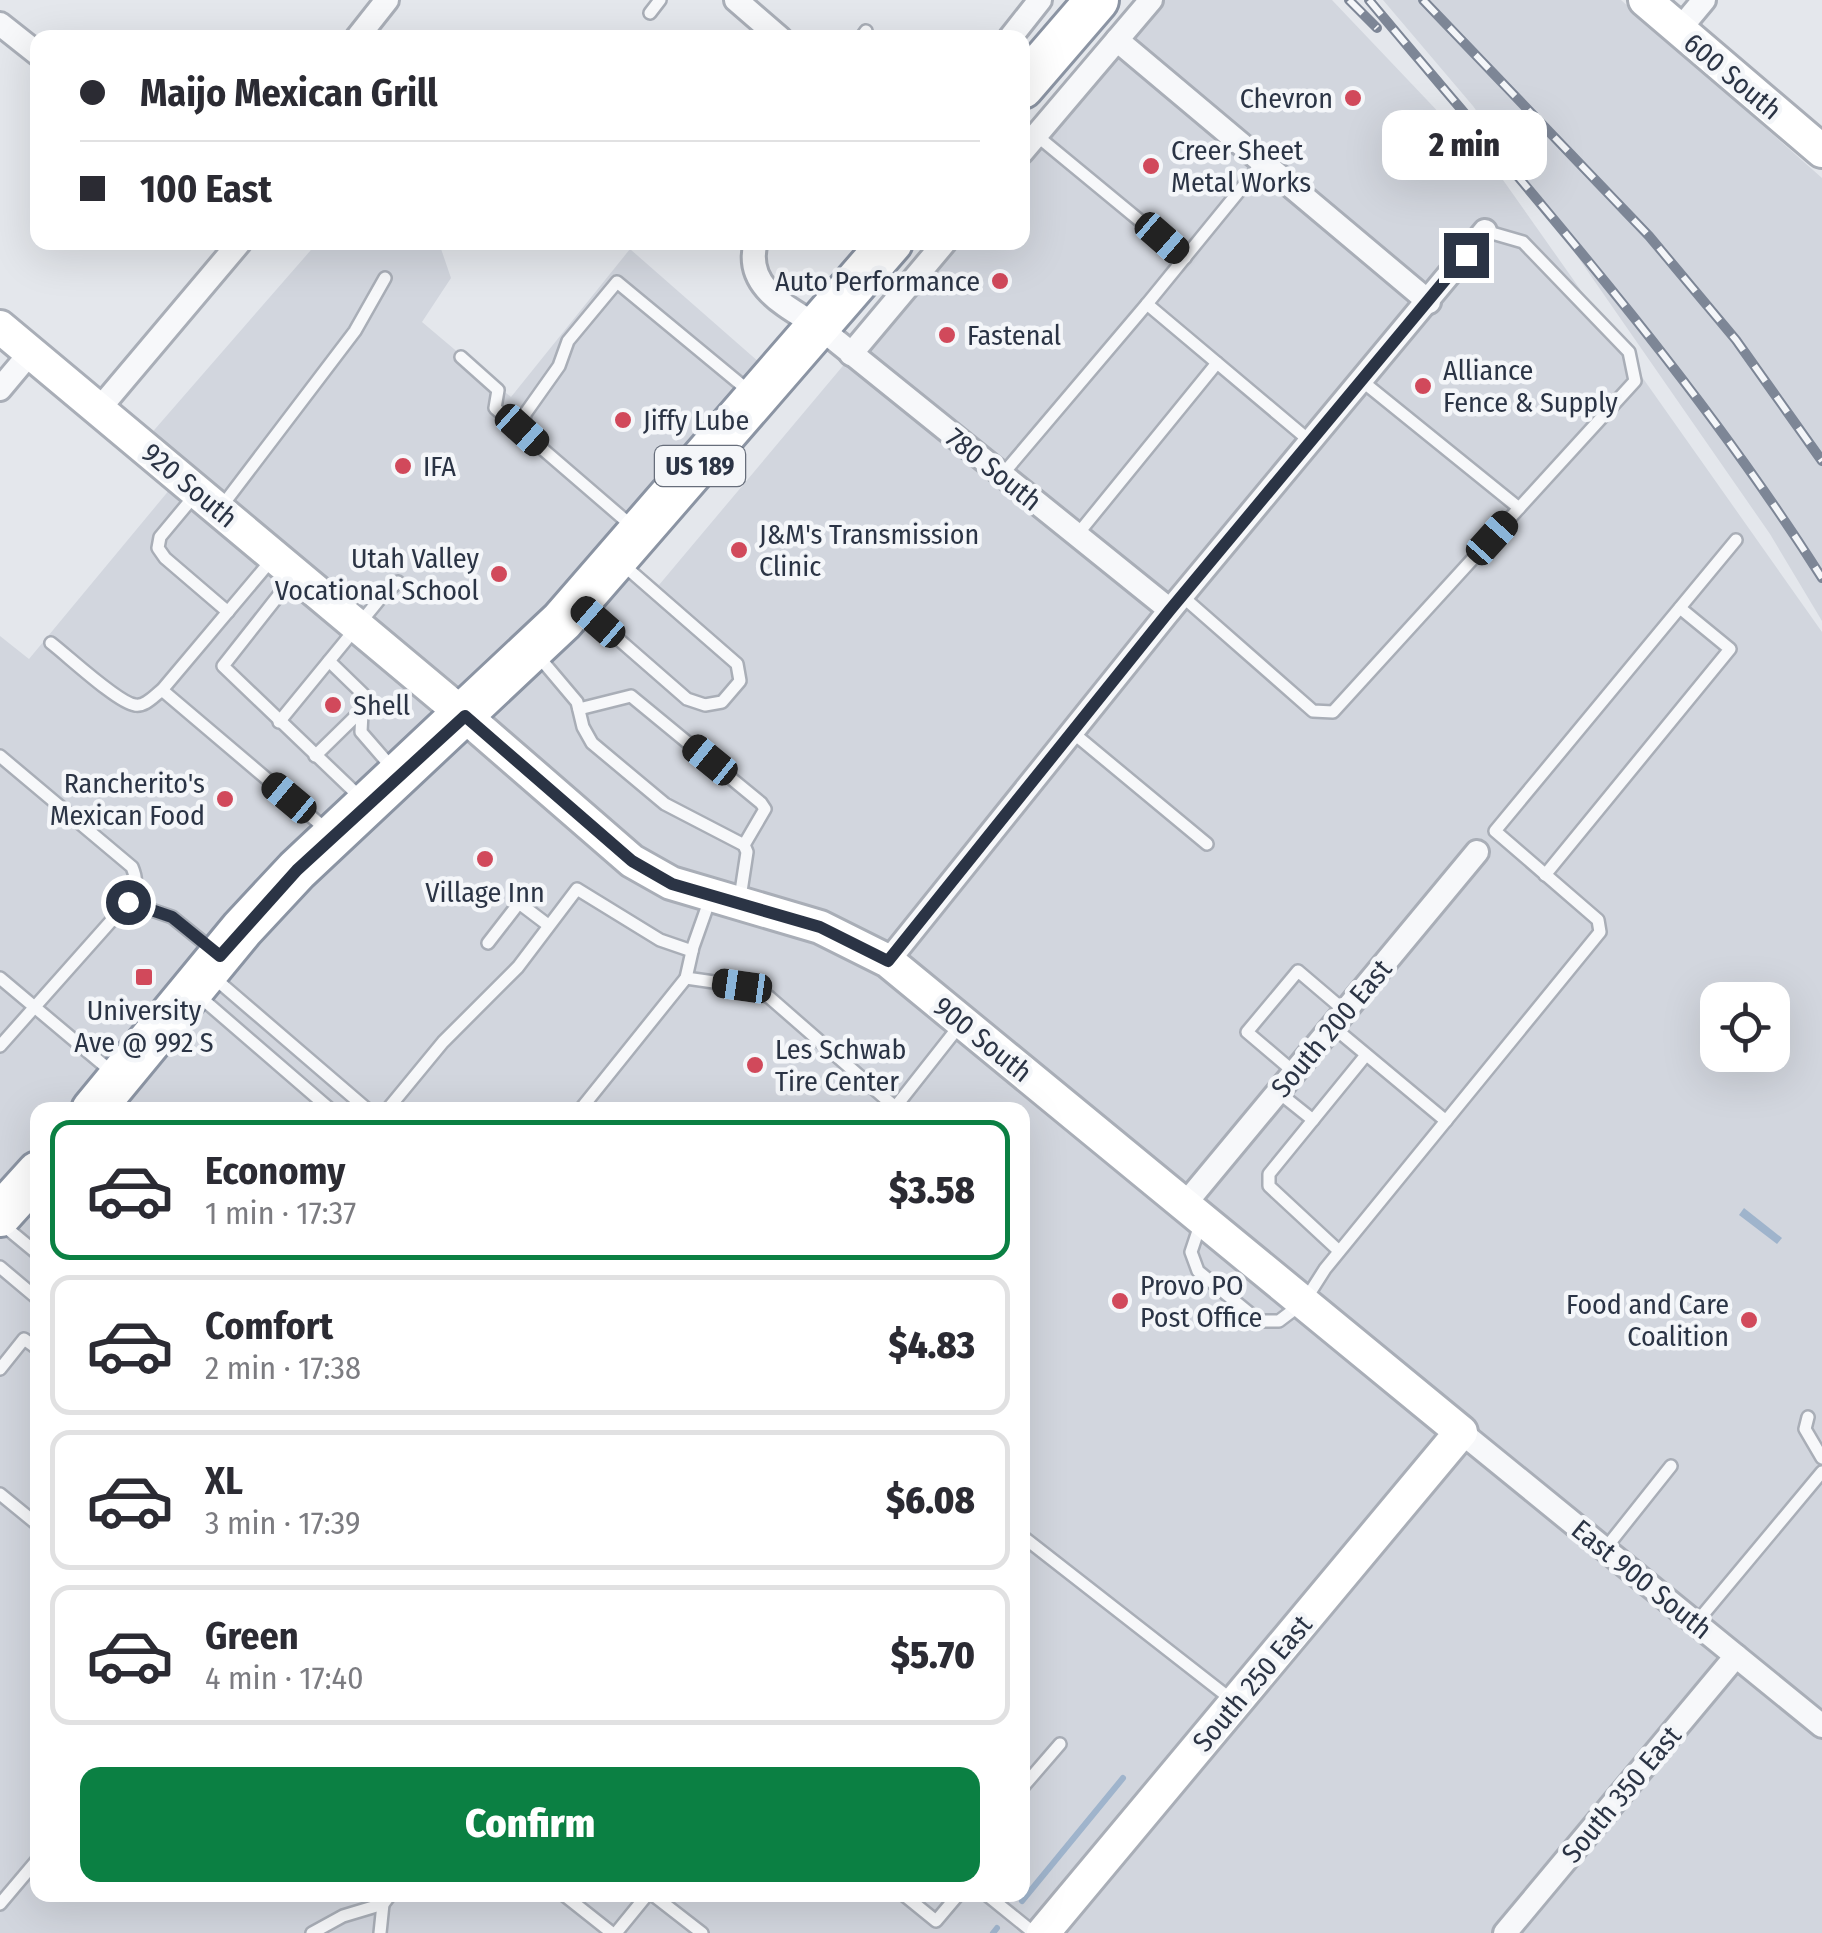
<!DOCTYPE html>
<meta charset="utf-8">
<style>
:root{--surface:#fff;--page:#f2f2f3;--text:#2b2b33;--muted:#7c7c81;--line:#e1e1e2;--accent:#0b8043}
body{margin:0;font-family:"Fira Sans Condensed",sans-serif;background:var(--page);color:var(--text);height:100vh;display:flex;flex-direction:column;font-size:38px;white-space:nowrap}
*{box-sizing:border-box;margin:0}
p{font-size:32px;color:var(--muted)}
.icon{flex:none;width:55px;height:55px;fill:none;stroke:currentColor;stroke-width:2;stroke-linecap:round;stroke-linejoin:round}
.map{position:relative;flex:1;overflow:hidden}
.side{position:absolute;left:30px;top:1102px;width:1000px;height:800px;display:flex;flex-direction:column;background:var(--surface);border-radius:20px;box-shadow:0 10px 40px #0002}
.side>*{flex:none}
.guide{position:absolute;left:30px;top:30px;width:1000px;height:220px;border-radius:20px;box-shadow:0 10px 40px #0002;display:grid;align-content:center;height:220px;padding:0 50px;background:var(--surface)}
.fabs{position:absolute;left:1700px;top:982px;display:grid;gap:20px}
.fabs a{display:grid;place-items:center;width:90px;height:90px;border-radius:20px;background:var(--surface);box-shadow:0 10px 40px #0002;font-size:50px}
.end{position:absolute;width:45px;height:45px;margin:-22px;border:12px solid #2b3445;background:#fff;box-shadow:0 0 0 5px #fff}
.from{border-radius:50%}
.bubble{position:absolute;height:70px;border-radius:20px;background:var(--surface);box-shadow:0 10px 40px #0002;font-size:32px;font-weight:800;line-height:70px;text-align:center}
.car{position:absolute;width:30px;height:60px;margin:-30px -15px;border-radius:12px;box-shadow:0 0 8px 2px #0007;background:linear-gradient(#222 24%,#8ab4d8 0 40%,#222 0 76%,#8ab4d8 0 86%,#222 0)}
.guide b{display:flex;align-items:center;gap:35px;height:95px;font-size:38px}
.guide b+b{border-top:2px solid var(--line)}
.guide i{width:25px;height:25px;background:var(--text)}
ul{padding:18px 0 0;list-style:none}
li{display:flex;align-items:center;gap:30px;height:140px;margin:0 20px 15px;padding:0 30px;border:5px solid var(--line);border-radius:20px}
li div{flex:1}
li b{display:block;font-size:38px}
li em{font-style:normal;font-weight:800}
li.current{border-color:var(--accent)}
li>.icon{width:90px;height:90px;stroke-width:1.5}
.button{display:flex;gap:20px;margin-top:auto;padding:20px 50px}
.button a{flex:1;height:115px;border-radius:20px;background:var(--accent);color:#fff;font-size:40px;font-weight:800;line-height:115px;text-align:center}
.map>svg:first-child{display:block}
.built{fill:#d2d6de;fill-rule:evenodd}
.water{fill:#9fb4cc}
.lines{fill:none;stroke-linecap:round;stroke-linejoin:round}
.stream{stroke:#9fb4cc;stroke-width:6}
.lane-casing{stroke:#a9aeb7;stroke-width:16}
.street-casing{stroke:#a9aeb7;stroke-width:28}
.secondary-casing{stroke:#a9aeb7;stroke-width:38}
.highway-casing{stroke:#8b94a3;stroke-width:48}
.lane{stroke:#f7f8fa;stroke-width:11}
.street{stroke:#f7f8fa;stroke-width:22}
.secondary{stroke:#fff;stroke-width:32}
.highway{stroke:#fff;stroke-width:42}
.rail-casing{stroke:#7d8696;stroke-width:10}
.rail{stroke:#f4f6f9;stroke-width:6;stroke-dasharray:19;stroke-linecap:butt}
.route{stroke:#2b3445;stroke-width:12}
.poi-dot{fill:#d1495b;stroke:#f4f6f9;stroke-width:4}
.labels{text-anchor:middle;stroke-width:9;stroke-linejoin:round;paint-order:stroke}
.shield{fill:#f4f6f9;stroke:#676e7b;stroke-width:2.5}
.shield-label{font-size:25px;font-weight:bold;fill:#2b3445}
.street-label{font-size:28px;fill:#2b3445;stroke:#f4f6f9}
.poi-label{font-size:28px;fill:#2b3445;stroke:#f4f6f9;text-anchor:start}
</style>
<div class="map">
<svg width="1822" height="1933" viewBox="0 0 1822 1933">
<rect width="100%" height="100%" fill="#e4e7ec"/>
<g class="built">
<path d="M1152 0H1332L1503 180 1822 632V1933H0V636L29 659 180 477 142 444 317 243H439L451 278 422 322 511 397 630 249 776 377 625 557 659 585 946 243 1022 242 1023 152ZM1718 1000H1772V1055H1718ZM38 1110H1022V1895H38Z"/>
<polygon points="1383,0 1621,0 1822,178 1822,621 1770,534 1473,106"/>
</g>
<polygon class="water" points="1744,1208 1782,1238 1777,1244 1739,1215"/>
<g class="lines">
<g class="stream">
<polyline points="1022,1901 1123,1778"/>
<polyline points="993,1933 997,1928"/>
</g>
<g class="lane-casing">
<g id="lane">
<polyline points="650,13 660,0"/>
<polyline points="861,38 866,31"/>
<polyline points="1036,135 1185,258"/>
<polyline points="1147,304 1262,163"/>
<polyline points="461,357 498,390 495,408 633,527"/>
<polyline points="1362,381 1519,508"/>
<polyline points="523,430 525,414 559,366 568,341 617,282 750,392"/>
<polyline points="1002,475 1147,304 1311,442"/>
<polyline points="195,495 160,537 158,548 165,558 228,612"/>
<polyline points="222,506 355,331 385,278"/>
<polyline points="1077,535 1217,363"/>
<polyline points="293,577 223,666 362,799"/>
<polyline points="1182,596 1313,711 1333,712 1635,381 1629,352 1523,242 1485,231"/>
<polyline points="585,610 687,699 705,705 722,702 740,681 737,664 620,562"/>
<path d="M51 643C68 656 118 703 135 705 145 707 154 696 162 690L274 557"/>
<polyline points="539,657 577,702 583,727 592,743 665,804 744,845 747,852 740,898"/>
<polyline points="329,661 363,694 361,732 394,770"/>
<polyline points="162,690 327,830"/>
<polyline points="579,709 631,696 761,803 765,809 744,845"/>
<polyline points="279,722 383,595 398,582"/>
<polyline points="1072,732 1207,844"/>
<path d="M0 756 132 867C138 881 136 889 128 902L0 1046"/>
<polyline points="315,756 362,710"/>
<polyline points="1545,875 1730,649 1680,608"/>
<polyline points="128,902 172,917 214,951"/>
<polyline points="488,943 519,903 548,925"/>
<polyline points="212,976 368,1110"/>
<polyline points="0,978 112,1072"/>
<polyline points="686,978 742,986 769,997 895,1107"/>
<polyline points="199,996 331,1110"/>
<polyline points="1332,1026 1446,1121"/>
<polyline points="1294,1072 1247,1032 1298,971 1345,1011"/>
<polyline points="1278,1092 1313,1120"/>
<polyline points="387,1110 443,1042 518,967 577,889 660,940 692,951"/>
<polyline points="580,1110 686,978 693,947 710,899"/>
<polyline points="893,1110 960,1025"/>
<polyline points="1201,1222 1191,1252 1198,1271 1259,1321 1279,1321 1304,1302 1325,1269 1600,932 1598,920 1495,831 1736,540"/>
<polyline points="3,1225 38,1254"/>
<polyline points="1339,1251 1269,1186 1269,1174 1366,1055"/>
<polyline points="0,1267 38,1299"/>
<polyline points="0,1369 24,1339 38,1349"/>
<polyline points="1808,1417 1805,1429 1822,1458"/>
<polyline points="0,1494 38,1525"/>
<polyline points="1022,1536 1232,1700"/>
<polyline points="1605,1549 1671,1466"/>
<polyline points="1696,1623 1822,1472"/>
<polyline points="1022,1788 1060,1744"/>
<polyline points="564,1895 612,1933"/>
<polyline points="653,1895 702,1933"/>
<polyline points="904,1895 936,1921 958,1895"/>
<polyline points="987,1895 1034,1933"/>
<polyline points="0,1904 38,1859"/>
<polyline points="312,1933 343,1916 383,1904 390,1895"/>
<polyline points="380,1933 383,1904"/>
<polyline points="616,1933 647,1895"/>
</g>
</g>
<g class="street-casing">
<g id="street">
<polyline points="736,0 780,38"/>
<polyline points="0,24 38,54"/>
<polyline points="1679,30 1704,0"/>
<polyline points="357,38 387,0"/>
<polyline points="1010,38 1040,0"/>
<polyline points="1117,40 1429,302"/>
<polyline points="1022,152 1151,0"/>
<path d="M756 242C743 287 788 307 819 327L1170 610"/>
<polyline points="851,354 945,242"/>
<polyline points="0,389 31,352"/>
<polyline points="100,408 240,242"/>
<polyline points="888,961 1170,610 1485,231"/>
<polyline points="1185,1204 1477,852"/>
<polyline points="1461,1432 1822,1726"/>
<polyline points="1505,1933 1736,1656"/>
</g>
</g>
<g class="secondary-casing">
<g id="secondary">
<polyline points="1645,0 1822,151"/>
<polyline points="0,327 465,716 632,861 671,883 820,927 888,961 1461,1432 1043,1933"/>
</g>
</g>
<g class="highway-casing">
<g id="highway">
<polyline points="1022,87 1097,0"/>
<polyline points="93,1110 242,929 297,870 562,621 891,242"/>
<polyline points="0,1215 38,1173"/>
</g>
</g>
<use href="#lane" class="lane"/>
<use href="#street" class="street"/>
<use href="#secondary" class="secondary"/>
<use href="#highway" class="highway"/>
<g class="rail-casing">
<g id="rail">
<polyline points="1349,0 1377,28"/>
<path d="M1369 0C1526 188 1691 371 1822 578"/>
<polyline points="1423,0 1649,236 1736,340 1822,461"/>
</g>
</g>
<use href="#rail" class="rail"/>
</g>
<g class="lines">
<polyline class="route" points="128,902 172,917 220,956 297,870 465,716 632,861 672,884 820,927 888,961 1170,610 1466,255"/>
</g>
<g class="poi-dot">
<circle cx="1353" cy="98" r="10"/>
<circle cx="1151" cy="166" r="10"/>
<circle cx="1000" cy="281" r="10"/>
<circle cx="947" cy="335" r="10"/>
<circle cx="1423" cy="386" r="10"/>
<circle cx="623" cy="420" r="10"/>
<circle cx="403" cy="466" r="10"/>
<circle cx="739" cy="550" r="10"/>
<circle cx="499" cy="574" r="10"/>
<circle cx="333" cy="705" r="10"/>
<circle cx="225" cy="799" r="10"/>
<circle cx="485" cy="859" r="10"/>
<rect x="134" y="967" width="20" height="20" rx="5"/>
<circle cx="755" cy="1065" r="10"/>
<circle cx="1120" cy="1301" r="10"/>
<circle cx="1749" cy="1320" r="10"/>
</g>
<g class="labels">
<rect class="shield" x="655" y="446" width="90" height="40" rx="8"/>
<g class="shield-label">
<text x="700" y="475">US 189</text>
</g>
<g class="street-label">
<text transform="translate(1733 76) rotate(40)" y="10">600 South</text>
<text transform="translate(994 469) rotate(39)" y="10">780 South</text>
<text transform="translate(190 485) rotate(40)" y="10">920 South</text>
<text transform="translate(1331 1028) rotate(-50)" y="10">South 200 East</text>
<text transform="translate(983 1039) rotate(39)" y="10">900 South</text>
<text transform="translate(1642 1579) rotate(39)" y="10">East 900 South</text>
<text transform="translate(1252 1683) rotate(-50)" y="10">South 250 East</text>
<text transform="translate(1621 1794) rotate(-50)" y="10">South 350 East</text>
</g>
<g class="poi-label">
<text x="1333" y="108" text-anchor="end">Chevron</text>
<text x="1171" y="160">Creer Sheet<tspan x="1171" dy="32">Metal Works</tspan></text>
<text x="980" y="291" text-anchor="end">Auto Performance</text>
<text x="967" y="345">Fastenal</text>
<text x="1443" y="380">Alliance<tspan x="1443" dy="32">Fence &amp; Supply</tspan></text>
<text x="643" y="430">Jiffy Lube</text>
<text x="423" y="476">IFA</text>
<text x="759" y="544">J&amp;M's Transmission<tspan x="759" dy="32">Clinic</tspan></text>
<text x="479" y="568" text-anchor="end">Utah Valley<tspan x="479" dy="32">Vocational School</tspan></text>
<text x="353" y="715">Shell</text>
<text x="205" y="793" text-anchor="end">Rancherito's<tspan x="205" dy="32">Mexican Food</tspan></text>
<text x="485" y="902" text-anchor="middle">Village Inn</text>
<text x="144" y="1020" text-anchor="middle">University<tspan x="144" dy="32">Ave @ 992 S</tspan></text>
<text x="775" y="1059">Les Schwab<tspan x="775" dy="32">Tire Center</tspan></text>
<text x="1140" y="1295">Provo PO<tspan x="1140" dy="32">Post Office</tspan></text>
<text x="1729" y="1314" text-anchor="end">Food and Care<tspan x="1729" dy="32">Coalition</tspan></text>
</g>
</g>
</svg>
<div class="fabs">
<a><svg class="icon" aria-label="locate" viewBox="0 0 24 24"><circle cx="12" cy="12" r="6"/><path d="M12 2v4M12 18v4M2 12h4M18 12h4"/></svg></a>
</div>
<i class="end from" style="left:128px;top:902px"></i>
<i class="end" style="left:1466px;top:255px"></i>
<div class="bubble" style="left:1382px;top:110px;width:165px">2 min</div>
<i class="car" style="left:1162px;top:238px;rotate:131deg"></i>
<i class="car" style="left:522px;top:430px;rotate:132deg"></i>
<i class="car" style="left:1492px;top:538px;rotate:42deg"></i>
<i class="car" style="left:598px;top:622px;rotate:311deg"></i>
<i class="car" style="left:710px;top:760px;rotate:309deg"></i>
<i class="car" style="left:289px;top:798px;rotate:310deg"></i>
<i class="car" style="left:742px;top:986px;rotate:278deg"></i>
<div class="guide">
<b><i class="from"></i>Maijo Mexican Grill</b>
<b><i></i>100 East</b>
</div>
<section class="side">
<ul>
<li class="current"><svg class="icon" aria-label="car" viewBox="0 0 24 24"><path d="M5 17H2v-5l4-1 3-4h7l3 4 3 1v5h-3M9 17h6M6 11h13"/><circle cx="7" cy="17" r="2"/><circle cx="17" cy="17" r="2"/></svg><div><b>Economy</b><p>1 min · 17:37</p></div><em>$3.58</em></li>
<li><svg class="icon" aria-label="car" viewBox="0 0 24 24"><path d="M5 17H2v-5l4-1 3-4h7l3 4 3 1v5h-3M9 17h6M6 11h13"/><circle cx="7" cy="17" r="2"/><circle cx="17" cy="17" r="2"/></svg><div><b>Comfort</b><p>2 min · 17:38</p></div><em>$4.83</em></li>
<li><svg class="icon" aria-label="car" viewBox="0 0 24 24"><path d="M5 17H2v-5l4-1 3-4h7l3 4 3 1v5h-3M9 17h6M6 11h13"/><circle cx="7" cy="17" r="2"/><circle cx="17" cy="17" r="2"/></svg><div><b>XL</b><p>3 min · 17:39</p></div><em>$6.08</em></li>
<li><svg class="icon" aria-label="car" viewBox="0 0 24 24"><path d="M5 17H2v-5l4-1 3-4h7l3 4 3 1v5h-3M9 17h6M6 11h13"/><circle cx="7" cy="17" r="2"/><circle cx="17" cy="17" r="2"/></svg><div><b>Green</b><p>4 min · 17:40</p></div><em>$5.70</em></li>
</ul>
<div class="button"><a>Confirm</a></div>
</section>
</div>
